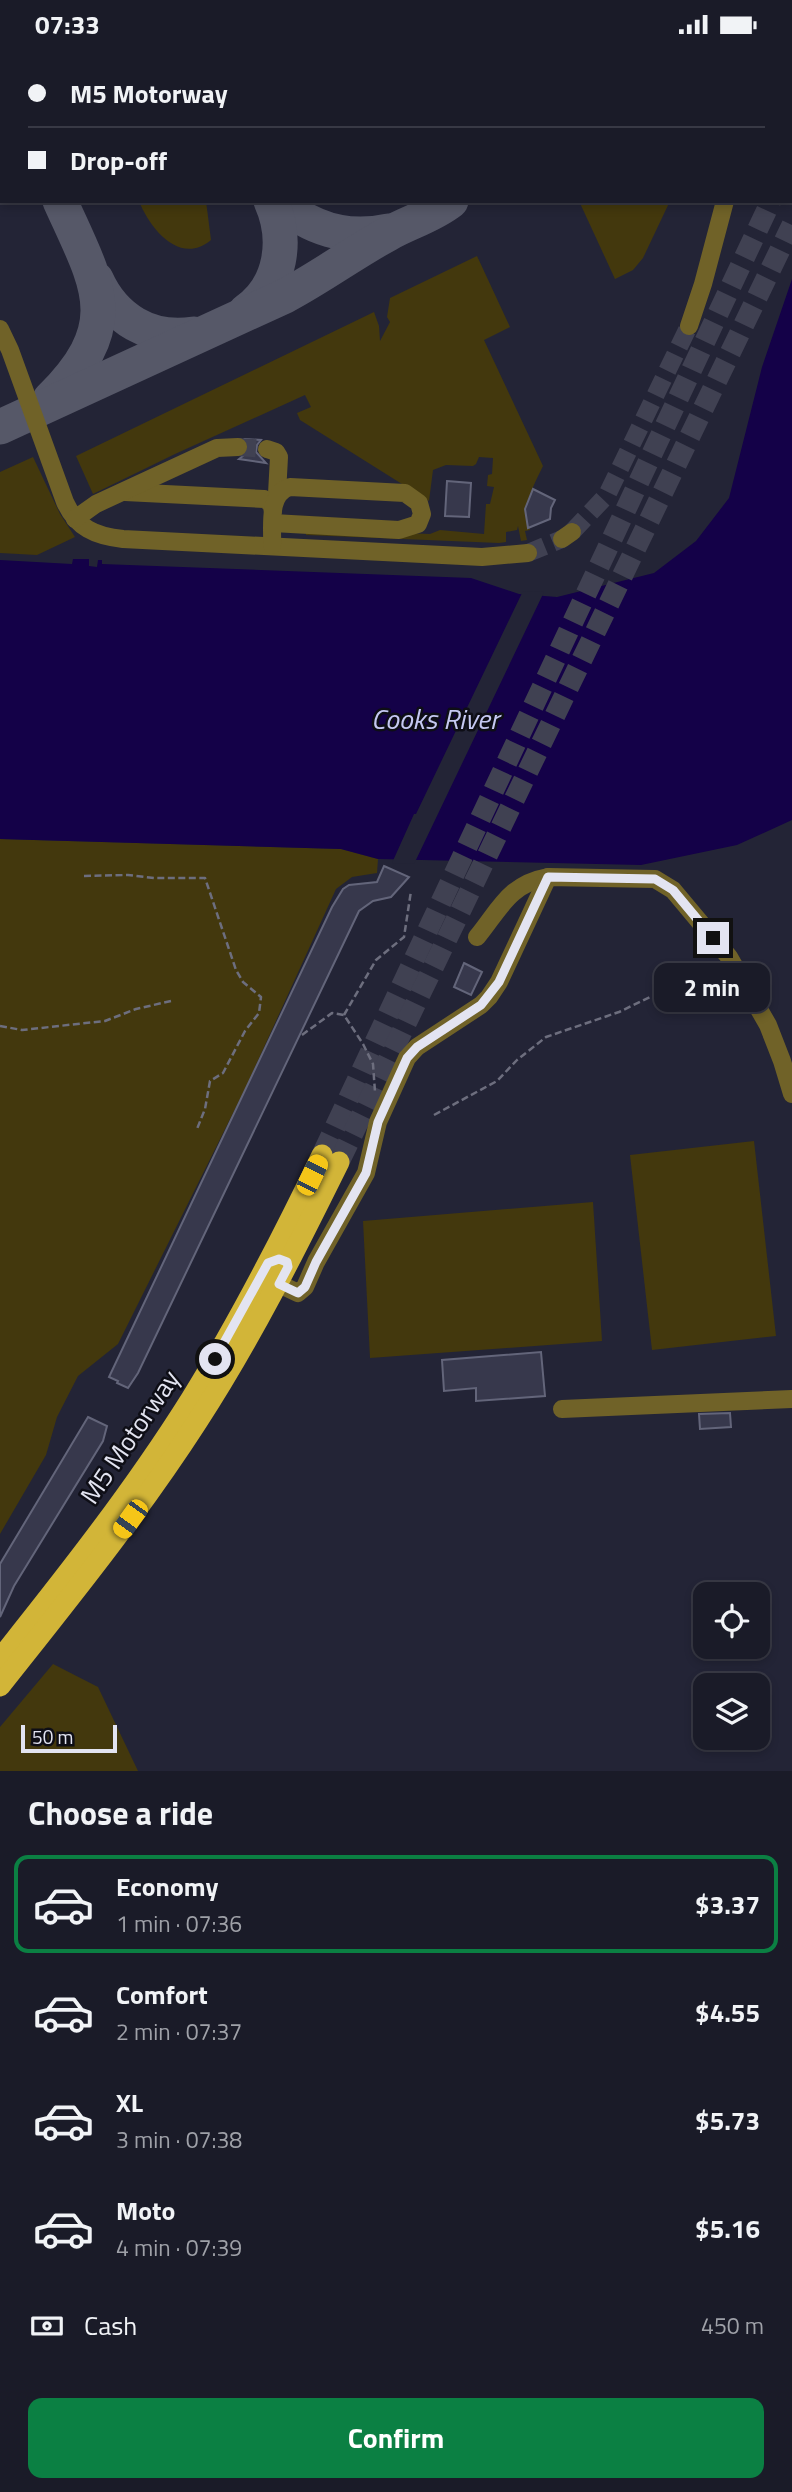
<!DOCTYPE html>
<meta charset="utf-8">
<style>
:root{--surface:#1a1b28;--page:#272834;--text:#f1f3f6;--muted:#9fa1a8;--line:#383945;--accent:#0b8043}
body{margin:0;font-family:"Titillium Web",sans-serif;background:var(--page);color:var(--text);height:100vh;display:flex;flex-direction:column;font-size:26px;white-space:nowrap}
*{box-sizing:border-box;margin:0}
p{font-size:23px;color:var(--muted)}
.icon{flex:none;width:38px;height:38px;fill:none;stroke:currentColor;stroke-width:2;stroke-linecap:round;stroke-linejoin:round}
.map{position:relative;height:1722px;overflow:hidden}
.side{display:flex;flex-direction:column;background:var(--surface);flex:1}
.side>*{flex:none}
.top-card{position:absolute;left:0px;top:0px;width:793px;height:154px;box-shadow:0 4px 10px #0003,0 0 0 2px var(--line);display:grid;align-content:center;height:154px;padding:0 28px;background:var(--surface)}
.buttons{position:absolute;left:693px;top:1533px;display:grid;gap:14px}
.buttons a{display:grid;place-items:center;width:77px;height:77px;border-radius:14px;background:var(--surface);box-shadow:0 4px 10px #0003,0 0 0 2px var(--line);font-size:35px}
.scale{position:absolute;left:21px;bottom:18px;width:96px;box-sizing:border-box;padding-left:7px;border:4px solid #e3e4f1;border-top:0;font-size:19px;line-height:24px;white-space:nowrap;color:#e3e4f1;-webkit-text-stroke:5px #0e0e16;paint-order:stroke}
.end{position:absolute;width:32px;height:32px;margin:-16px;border:9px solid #e3e4f1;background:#111;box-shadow:0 0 0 4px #111}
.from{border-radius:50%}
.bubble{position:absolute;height:49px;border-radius:14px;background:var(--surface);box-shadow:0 4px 10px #0003,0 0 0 2px var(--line);font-size:23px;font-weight:700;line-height:49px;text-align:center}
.car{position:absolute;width:21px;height:42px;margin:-21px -10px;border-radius:9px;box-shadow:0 0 5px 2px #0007;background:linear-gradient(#f5c518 24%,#345 0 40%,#f5c518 0 76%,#345 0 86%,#f5c518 0)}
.top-card b{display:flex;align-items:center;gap:24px;height:66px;font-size:26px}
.top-card b+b{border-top:2px solid var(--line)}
.top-card i{width:18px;height:18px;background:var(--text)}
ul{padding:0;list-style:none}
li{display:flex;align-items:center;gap:21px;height:98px;margin:0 14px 10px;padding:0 14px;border:4px solid transparent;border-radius:14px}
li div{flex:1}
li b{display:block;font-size:26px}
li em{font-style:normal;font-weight:700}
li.selected{border-color:var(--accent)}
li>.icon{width:63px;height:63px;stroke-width:1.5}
h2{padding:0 28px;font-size:32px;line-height:84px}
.pay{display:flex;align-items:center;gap:18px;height:77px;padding:0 28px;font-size:26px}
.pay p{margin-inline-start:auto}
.action{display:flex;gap:14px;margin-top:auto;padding:14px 28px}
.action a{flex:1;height:80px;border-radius:14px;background:var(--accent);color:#fff;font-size:28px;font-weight:700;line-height:80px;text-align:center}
.status{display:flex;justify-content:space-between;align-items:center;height:49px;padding:0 35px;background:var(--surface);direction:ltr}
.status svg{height:19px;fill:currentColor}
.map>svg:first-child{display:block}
.green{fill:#43380d}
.water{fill:#140148}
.pier{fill:#232436}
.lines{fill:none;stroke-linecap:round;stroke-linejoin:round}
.taxiway{stroke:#565868;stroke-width:35}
.runway{stroke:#565868;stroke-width:88}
.building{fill:#37384c;stroke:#63657a;stroke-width:2}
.minor-tunnel{stroke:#404152;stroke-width:18;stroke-dasharray:18 9;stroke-linecap:butt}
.highway-tunnel{stroke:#404152;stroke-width:21;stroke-dasharray:21 10;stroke-linecap:butt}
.path{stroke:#6d6e7e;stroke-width:2.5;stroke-dasharray:7 3.5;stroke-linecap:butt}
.minor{stroke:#706228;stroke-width:18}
.highway{stroke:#d2b538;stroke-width:21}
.route{stroke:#e3e4f1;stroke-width:9}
.labels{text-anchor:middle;stroke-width:5;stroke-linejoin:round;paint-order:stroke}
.street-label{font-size:26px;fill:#e3e4f1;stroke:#0e0e16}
.water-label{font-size:28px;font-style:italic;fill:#c5c8f2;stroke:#0e0e16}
</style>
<div class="status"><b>07:33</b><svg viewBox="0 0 49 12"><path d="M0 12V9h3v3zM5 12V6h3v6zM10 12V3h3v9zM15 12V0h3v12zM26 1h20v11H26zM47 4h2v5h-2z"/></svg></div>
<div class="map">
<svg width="792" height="1722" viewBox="0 0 792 1722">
<rect width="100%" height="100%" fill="#232436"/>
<g class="green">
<path d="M139 152H206L211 191C180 217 150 180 139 152Z"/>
<polygon points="579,152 670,152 643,209 633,221 615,230"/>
<path d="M477 207 510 278 484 291 543 417C534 436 520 459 530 481L525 482 527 491 521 492 518 477 517 481 506 483V493L499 494 306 486V480L430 485 440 481 484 485 486 455H490L494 438 487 437 488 426 492 425 493 409 479 408 476 415 473 417 446 416 433 421 429 452 300 371 297 364 311 358 305 346 175 405 93 445 76 407 374 263 379 277 380 292 390 273 387 268 390 249Z"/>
<polygon points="33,408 60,465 75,488 37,506 0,504 0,423"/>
<polygon points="0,790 341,800 378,810 377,824 352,828 336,840 245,1040 118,1295 78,1327 57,1368 46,1406 0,1485"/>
<polygon points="754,1092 776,1287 652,1301 630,1106"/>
<polygon points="593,1153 602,1292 370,1309 363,1172"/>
<polygon points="53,1615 98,1638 138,1722 0,1722 0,1678"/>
</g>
<polygon class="water" points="792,230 792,771 737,796 641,816 378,810 341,800 0,790 0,511 72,515 73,510 89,510 89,517 97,518 98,511 102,511 102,515 471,529 519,545 557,548 654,524 696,492 729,449 762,318"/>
<polygon class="pier" points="523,542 544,543 414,815 392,814 414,765 416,765"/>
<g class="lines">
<g class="taxiway">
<polyline points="444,0 445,1"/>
<polyline points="149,2 150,0"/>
<polyline points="180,2 183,0"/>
<polyline points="232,2 233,0"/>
<polyline points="0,24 2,27"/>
<path d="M279 152C310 180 347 191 388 182"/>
<path d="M96 230C114 270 150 292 194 285"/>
<path d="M246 262C282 237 288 190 271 152"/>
<path d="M50 350C126 275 98 236 60 152"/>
<path d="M0 378 285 247C321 228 353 204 388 185 409 173 432 167 451 152"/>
</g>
<polyline class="runway" points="446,0 447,2"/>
</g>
<g class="building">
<polygon points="245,390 261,391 257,396 256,403 266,414 239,410 248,403 249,397"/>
<polygon points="447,432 471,434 469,468 445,467"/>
<polygon points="533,440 555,451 551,459 550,470 528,479 525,460"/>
<polygon points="384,817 409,828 391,848 373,852 359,862 138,1324 128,1339 117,1334 118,1332 109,1328 332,858 343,840 349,836 377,833"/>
<polygon points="464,914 482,923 471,946 454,938"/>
<polygon points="541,1303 545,1347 476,1352 476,1339 444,1342 442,1311"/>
<polygon points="730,1364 731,1378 700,1380 699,1365"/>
<polygon points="88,1368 107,1377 103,1392 14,1537 0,1568 0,1515"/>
</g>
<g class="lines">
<g class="minor-tunnel">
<polyline points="238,398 267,400"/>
<polyline points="572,483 607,446 689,277"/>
<polyline points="528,504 562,490"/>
</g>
<g class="highway-tunnel">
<polyline points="322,1106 771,152"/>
<polyline points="339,1113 792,176"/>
</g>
<g class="path">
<polyline points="84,827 128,826 154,829 205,829 236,921 243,933 261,948 259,964 245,982 223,1024 210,1032 205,1060 197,1080"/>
<polyline points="344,966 376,911 404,888 411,842"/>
<polyline points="0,977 22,981 105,972 136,960 171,952"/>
<polyline points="302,986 332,964 344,966 363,995 373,1015 375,1043"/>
<polyline points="434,1066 497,1032 517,1011 546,988 619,963 671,938 720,922"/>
</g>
<g class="minor">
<polyline points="612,2 613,0"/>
<polyline points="791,11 792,9"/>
<polyline points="689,277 703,235 725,152"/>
<path d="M0 280 10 301 65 453C77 479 95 487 123 490L482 508 528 504"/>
<polyline points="267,400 276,403 279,408 277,445"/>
<polyline points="125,443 264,450 271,454 273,462"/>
<polyline points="75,470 96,455 217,399 238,398"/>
<polyline points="562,490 572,483"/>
<path d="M272 496C273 477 267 445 290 438L405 444 419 454 422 465 418 475 399 481 273 474"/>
<path d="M477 888C500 860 509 835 548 828L655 830 673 841 729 908 768 976 782 1012 792 1045"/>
<polyline points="279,1235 298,1244 305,1238 316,1213 366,1124 378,1073 407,1009 417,998 481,956 489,948 499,933 548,828"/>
<polyline points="562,1360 792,1350"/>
</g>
<g class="highway">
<polyline points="791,109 792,107"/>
<path d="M0 1610C67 1526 134 1441 191 1350 240 1271 282 1189 322 1106"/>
<path d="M0 1637C68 1551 137 1466 197 1373 251 1290 295 1202 339 1113"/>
</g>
</g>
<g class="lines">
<polyline class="route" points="215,1310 268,1214 279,1210 287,1213 288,1218 279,1235 298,1244 305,1238 316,1213 366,1124 378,1073 407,1009 417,998 481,956 499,933 548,828 655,830 673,841 713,889"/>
</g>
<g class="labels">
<g class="street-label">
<text transform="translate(130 1388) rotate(-56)" y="9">M5 Motorway</text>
</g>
<g class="water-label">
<text x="435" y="680">Cooks River</text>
</g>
</g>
</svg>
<div class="buttons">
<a><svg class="icon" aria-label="locate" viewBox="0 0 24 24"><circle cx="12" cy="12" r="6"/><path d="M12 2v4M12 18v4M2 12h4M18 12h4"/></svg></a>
<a><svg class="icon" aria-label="layers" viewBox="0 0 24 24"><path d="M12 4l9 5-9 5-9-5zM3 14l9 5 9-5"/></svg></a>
</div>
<div class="scale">50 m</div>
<i class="end from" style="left:215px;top:1310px"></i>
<i class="end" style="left:713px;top:889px"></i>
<div class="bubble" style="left:654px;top:914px;width:116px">2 min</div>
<i class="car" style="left:312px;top:1126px;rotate:26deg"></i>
<i class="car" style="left:130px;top:1470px;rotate:216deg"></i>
<div class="top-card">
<b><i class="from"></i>M5 Motorway</b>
<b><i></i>Drop-off</b>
</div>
</div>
<section class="side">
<h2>Choose a ride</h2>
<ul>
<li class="selected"><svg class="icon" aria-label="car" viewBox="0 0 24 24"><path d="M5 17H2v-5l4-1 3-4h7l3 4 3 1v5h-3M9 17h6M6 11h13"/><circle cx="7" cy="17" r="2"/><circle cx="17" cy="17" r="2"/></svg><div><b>Economy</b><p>1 min · 07:36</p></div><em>$3.37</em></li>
<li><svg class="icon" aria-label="car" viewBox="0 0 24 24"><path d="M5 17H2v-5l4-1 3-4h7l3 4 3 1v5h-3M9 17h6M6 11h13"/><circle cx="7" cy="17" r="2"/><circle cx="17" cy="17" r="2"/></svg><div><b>Comfort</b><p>2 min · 07:37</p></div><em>$4.55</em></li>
<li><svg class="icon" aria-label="car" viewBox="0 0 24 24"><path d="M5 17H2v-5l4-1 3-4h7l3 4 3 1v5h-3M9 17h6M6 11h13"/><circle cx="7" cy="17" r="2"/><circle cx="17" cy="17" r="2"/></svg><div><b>XL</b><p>3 min · 07:38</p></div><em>$5.73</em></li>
<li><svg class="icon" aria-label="car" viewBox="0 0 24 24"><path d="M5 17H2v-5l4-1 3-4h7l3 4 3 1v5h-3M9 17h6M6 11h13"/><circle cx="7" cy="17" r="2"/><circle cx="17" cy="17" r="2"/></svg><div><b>Moto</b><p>4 min · 07:39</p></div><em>$5.16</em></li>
</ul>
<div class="pay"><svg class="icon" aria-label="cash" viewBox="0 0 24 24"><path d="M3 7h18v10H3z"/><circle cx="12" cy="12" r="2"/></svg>Cash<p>450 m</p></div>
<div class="action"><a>Confirm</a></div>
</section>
